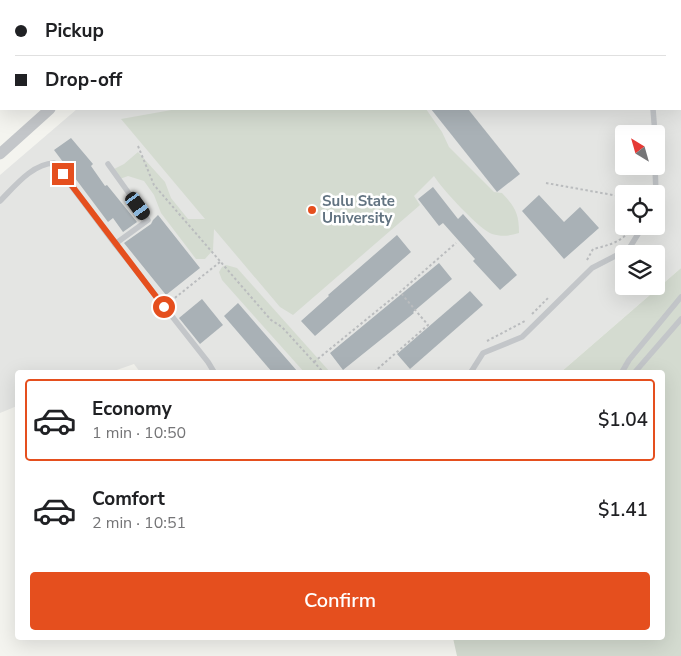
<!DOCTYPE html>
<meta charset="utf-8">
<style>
:root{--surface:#fff;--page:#f2f2f2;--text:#202124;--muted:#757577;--line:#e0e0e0;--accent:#e54f1e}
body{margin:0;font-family:"Nunito Sans",sans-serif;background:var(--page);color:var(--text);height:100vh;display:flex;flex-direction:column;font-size:19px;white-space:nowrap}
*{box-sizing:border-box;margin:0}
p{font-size:16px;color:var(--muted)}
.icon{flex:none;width:28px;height:28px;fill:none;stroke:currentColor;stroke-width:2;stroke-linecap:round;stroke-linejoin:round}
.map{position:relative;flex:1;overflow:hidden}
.panel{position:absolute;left:15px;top:370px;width:650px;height:270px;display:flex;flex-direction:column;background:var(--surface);border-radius:5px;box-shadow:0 5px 20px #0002}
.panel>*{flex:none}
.guide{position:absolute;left:0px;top:0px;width:681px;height:110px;box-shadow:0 5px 20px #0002;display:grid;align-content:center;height:110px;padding:0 15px;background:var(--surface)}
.needle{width:32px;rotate:323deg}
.tools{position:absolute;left:615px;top:125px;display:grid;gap:10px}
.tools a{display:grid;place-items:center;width:50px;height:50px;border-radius:5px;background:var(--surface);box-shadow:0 5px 20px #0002;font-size:25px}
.end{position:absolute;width:22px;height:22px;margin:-11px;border:6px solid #e54f1e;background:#fff;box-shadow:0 0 0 2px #fff}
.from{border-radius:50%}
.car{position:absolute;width:15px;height:30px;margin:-15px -8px;border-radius:6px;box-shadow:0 0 4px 1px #0007;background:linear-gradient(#222 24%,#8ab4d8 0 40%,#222 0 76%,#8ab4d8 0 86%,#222 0)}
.guide b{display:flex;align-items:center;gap:18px;height:48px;font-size:19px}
.guide b+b{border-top:1px solid var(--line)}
.guide i{width:12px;height:12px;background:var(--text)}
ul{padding:9px 0 0;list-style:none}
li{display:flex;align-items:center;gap:15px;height:82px;margin:0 10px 8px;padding:0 5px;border:2px solid transparent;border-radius:5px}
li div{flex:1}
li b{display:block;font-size:19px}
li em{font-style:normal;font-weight:600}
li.selected{border-color:var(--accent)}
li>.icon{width:45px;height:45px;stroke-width:1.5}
.action{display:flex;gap:10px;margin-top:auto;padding:10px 15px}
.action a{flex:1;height:58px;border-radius:5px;background:var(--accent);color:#fff;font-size:20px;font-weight:600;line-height:58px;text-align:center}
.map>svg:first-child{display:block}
.built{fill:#e4e5e3;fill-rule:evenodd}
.green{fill:#d4dbd0}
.building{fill:#a9b1b6}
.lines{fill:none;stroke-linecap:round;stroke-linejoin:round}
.path{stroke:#babcbe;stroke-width:2;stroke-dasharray:2.5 2.5;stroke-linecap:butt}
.service{stroke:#c3c6c9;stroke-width:5.5}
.minor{stroke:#c3c6c9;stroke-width:11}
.route{stroke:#e54f1e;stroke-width:6}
.poi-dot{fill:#e54f1e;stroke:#fff;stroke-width:2}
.labels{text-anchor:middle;stroke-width:5;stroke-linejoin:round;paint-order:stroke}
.poi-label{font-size:15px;font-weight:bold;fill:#627381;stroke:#fff;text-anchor:start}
</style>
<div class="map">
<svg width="681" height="656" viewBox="0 0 681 656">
<rect width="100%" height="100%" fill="#f4f4ef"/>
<path class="built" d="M669 0H681V268L561 372H140L134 364 111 372H18L17 406 0 413V175L77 109H680V1H660ZM624 134H656V166H624ZM624 194H656V226H624ZM624 254H656V286H624Z"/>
<g class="green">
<path d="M177 109H426L442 132 449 147 494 192 502 193C515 207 519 213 519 233 509 236 502 237 492 234 480 230 441 188 434 176L414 196 420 205 293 315 280 307 214 229 213 250 205 259H196L161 213 154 195 144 181 128 176 117 180 110 171 124 164 138 152 165 182 171 198 188 219H205L121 119Z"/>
<polygon points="226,265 237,268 330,372 304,372 222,280 219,272 222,267"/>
<polygon points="681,268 681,656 457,656 453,638 662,638 662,372 561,372"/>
</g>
<g class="building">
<polygon points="431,109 468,109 520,174 497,192"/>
<polygon points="71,138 93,164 91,166 105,186 107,185 137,222 123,232 113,218 108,222 54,150"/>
<polygon points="433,187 458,219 463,214 517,275 500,290 473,261 475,259 443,223 439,226 418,199"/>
<polygon points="539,195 564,222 580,207 599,228 564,259 522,211"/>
<polygon points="158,215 200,268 166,295 124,243 151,224 153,220"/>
<polygon points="397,235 411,252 315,336 301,321 329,296 328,295"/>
<polygon points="439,263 452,279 413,312 414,313 343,370 330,353"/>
<polygon points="470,291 483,305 410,369 397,354"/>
<polygon points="202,299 223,325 200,344 179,318"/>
<polygon points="238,303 298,372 272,372 224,316"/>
</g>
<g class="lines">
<g class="path">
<polyline points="336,0 336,1"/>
<polyline points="138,146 154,185 271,320 282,327 323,372"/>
<polyline points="546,183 624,197"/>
<path d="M587 260 593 249C606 246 618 243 627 234"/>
<polyline points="171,301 220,262"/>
<polyline points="532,314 548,298"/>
<polyline points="487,341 525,321"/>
<polyline points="314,362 400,292 456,243"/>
<polyline points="374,372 428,325 400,292"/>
</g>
<g class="service">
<polyline points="648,0 648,1"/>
<polyline points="653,109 655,134"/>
<polyline points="655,166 656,194"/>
<path d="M0 201C15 186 32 164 54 163L115 244 148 220 108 164"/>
<polyline points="115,244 208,362 214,372"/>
<polyline points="471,372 483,353 522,337 592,268 619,254 630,247 643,226"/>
<polyline points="622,372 629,360 681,297"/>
<polyline points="635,372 681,319"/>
</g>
<g class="minor">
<polyline points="199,1 201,0"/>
<polyline points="419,1 428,0"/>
<polyline points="603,1 613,0"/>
<polyline points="0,62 1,63"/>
<polyline points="0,154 50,109"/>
</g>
</g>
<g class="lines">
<polyline class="route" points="63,174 164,307"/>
</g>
<circle class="poi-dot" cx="312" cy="210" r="5"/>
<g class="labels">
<g class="poi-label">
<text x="322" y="206">Sulu State<tspan x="322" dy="17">University</tspan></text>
</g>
</g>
</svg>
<div class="tools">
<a><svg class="needle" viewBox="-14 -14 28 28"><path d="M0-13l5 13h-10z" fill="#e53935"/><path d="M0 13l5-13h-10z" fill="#757577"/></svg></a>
<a><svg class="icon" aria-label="locate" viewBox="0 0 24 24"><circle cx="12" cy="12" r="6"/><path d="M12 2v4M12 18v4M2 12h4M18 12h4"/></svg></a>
<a><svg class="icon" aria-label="layers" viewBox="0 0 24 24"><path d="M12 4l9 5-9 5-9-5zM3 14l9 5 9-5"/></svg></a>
</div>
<i class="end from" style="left:164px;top:307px"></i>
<i class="end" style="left:63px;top:174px"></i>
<i class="car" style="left:138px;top:206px;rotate:144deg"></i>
<div class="guide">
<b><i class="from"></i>Pickup</b>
<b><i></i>Drop-off</b>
</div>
<section class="panel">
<ul>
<li class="selected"><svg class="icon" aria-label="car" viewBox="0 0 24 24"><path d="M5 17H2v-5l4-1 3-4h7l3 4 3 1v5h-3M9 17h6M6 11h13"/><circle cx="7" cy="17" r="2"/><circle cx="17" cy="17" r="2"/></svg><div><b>Economy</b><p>1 min · 10:50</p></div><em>$1.04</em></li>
<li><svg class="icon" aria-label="car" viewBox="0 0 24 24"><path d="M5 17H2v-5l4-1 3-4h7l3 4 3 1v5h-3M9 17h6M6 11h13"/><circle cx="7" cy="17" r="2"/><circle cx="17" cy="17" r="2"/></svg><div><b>Comfort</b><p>2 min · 10:51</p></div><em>$1.41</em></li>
</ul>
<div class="action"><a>Confirm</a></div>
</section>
</div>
